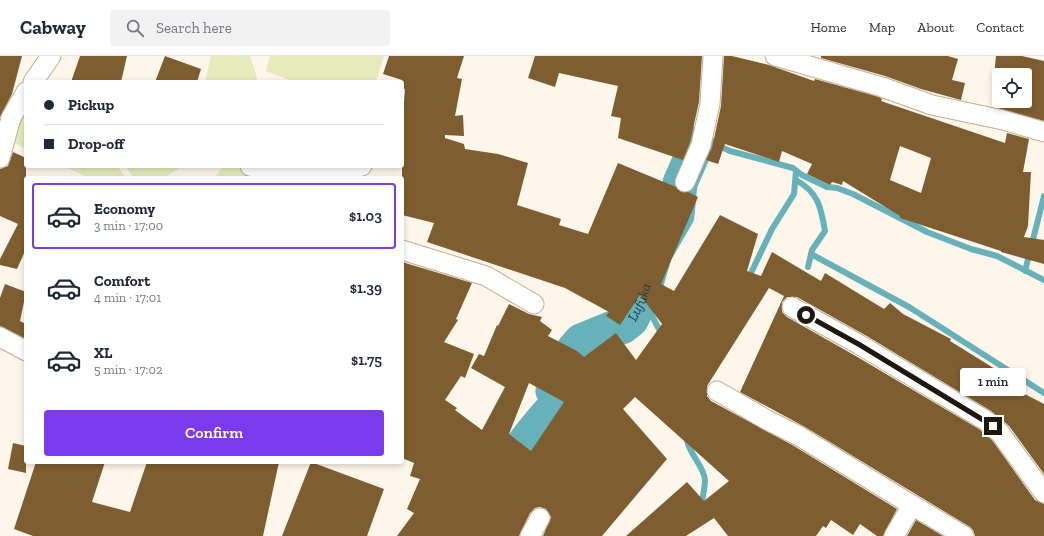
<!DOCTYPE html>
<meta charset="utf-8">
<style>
:root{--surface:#fff;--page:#f2f2f3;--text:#1f2937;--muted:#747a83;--line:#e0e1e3;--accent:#7c3aed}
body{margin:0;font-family:"Zilla Slab",serif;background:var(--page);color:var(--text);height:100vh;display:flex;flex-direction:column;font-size:15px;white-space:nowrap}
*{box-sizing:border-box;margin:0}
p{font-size:13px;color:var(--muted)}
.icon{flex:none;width:22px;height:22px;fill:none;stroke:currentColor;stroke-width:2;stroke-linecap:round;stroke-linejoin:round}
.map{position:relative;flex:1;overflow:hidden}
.drawer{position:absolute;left:24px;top:120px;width:380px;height:288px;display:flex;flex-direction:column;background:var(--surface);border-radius:4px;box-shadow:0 2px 6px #0003}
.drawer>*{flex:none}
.banner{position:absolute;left:24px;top:24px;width:380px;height:88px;border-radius:4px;box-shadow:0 2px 6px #0003;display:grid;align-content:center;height:88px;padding:0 20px;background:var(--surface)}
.fabs{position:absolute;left:992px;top:12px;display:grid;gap:8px}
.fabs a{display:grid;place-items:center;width:40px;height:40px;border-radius:4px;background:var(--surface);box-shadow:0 2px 6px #0003;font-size:20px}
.end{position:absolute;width:18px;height:18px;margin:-9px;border:5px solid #1f180e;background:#fff;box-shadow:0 0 0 2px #fff}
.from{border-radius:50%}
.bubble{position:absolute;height:28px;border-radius:4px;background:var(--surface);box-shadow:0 2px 6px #0003;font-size:13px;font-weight:600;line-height:28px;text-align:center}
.banner b{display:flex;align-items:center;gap:14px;height:38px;font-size:15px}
.banner b+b{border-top:1px solid var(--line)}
.banner i{width:10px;height:10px;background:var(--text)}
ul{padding:7px 0 0;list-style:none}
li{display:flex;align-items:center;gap:12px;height:66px;margin:0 8px 6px;padding:0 12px;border:2px solid transparent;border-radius:4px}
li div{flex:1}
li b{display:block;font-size:15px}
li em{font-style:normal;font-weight:600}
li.selected{border-color:var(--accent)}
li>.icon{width:36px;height:36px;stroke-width:1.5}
.action{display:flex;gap:8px;margin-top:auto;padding:8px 20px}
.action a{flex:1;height:46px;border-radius:4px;background:var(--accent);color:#fff;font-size:16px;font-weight:600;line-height:46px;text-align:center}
header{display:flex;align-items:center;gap:24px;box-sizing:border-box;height:56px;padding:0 20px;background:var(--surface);border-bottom:1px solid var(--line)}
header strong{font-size:19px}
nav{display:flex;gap:22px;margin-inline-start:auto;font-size:14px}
.search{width:280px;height:36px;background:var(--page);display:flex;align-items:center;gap:10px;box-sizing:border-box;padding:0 14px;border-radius:4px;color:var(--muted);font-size:15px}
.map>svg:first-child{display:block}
.green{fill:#e6ebbb}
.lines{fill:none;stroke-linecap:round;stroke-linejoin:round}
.stream{stroke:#67b1bb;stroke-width:6}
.river{stroke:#67b1bb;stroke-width:35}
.building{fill:#7e5e30;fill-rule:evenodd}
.street-casing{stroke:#c1ad92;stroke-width:21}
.street{stroke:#fff;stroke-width:19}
.route{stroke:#1f180e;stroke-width:5}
.labels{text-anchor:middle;stroke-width:4;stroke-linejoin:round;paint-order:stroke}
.water-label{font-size:14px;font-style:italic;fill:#1e4247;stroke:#fff}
</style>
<header>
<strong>Cabway</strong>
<div class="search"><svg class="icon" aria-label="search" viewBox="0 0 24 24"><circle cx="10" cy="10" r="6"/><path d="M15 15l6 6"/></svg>Search here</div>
<nav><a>Home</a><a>Map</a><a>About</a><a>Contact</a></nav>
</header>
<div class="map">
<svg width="1044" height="480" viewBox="0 0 1044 480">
<rect width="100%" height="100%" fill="#fef6ea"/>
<g class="green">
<polygon points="211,0 250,0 257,22 257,26 205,26"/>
<polygon points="270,0 384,0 376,26 294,26 266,15"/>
<polygon points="26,49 26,93 10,85"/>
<polygon points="63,110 117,110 126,122 89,122"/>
<polygon points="125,110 182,110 164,122 134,122"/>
<polygon points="224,110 228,110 274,120 272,122 214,122"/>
</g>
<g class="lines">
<g class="stream">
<polyline points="706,84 730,95 793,112 802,119 827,131 837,132 853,138 927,176 971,193 997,200 1044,224"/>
<path d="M796 124C819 137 821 152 825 175L812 194 808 211"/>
<polyline points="811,198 909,251 1044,337"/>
<polyline points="1025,215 1044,140"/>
<polyline points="751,217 772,173 794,138 796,115"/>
<polyline points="639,249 650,256 662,279"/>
<path d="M689 381 687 384C689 398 704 410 705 424 705 431 703 439 702 446L704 450"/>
</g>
<path class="river" id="s1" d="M500 430C501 412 544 362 558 347V342L553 335 574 293 581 285 613 272 622 271 631 264 641 244 655 197 677 159 680 127 697 88"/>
</g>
<g class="building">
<polygon points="0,0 22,0 12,38 0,61"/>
<polygon points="80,0 127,0 121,26 71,26"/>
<polygon points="165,0 201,13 197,26 155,26"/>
<path d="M389 0H464L457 22 462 23 455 60 463 59 464 80 445 79V82L464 88 465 93 498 98 528 107 517 149 561 163 559 169 588 178 618 107 676 131 681 136H688L698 141 661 228 674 235 720 159 758 178 747 215 761 220 772 196 821 225 825 217 884 253 890 247 903 258 951 283 950 285 1016 326 1013 332 1044 348V418L1009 370 991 355 865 279 797 241H787L782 246V256L787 261 854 299 979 373 992 384 1035 444 1044 448V480H975L973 474 970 471 805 371 740 336 784 240 769 232 707 330V340L711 345 794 390 897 453 883 480H877L860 468 853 479 831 464 826 472 823 470 816 480H728L714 462 686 480H626L687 426 704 445 729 425 635 341 623 353 667 403 602 480H543L551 461 546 453 540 451 535 452 530 457 519 480H397L414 457 407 453 420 423 410 420 414 407 402 402V206L472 227 456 263 458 264 444 286 474 298 465 322 461 320 445 344 457 352 455 354 482 374 505 331 471 312 479 298 484 300 497 269 498 270 509 248 529 258 542 261 540 265 552 274 548 280 577 295 584 301 616 277 636 304 662 268 640 239 620 269 606 260 609 256 565 232 427 186 434 167 402 159V71L405 33 402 32V24L383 18ZM529 327 564 346 531 395 509 378Z"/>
<polygon points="535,0 702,0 699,46 690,86 683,104 618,82 621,62 611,60 618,30 559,17 555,31 528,22"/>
<path d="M724 0H732L769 9 814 25 815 23 879 41 882 43 881 45 1005 87 1007 77 1029 83 1023 116H1031L1028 170 1024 181 1044 184V208L1001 196V195L900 162V160L843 125 842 129 832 126 830 129 807 118 812 108 782 95 779 106 725 88 718 108 706 104 712 92 721 50ZM900 90 931 102 921 137 890 124Z"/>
<polygon points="821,0 948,0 958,3 952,24 965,27 961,44 921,33 885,20 821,2"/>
<polygon points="996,0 1022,0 1044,5 1044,65 994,51 999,32 999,45 1025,45 1025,19 994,20"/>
<polygon points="13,96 26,102 26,193 17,213 0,209 0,203 18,168 0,160 0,113 8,110"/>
<polygon points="5,228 26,236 20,265 26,268 26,283 0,270 0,242"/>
<polygon points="13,387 26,390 26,417 8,413"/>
<polygon points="36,406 105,406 92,446 130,456 147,406 279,406 263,480 33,480 14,473"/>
<polygon points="311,406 384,433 367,480 282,480"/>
<polygon points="916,464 943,480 907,480"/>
</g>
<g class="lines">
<g class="street-casing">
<g id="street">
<polyline points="775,0 882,31 932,49 1003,64 1044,76"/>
<polyline points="33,26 51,0"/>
<polyline points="0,102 11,62 26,36"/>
<polyline points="250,110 292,120 339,116 362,110"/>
<polyline points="685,126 701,89 710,48 713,0"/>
<polyline points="402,194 486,220 534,248"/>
<polyline points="792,251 860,289 985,364 1000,377 1044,437"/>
<polyline points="0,281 26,295"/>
<polyline points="717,335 767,364 799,380 912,449 894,480"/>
<polyline points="912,449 964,480"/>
<polyline points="530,480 540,462"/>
</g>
</g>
<use href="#street" class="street"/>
</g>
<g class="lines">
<polyline class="route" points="806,259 860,289 993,370"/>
</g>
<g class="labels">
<g class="water-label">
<text dy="5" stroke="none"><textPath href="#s1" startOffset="248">Lufuka</textPath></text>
</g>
</g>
</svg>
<div class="fabs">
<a><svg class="icon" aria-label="locate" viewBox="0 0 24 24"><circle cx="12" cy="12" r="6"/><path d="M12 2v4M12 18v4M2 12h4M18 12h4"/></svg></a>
</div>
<i class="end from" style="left:806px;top:259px"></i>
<i class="end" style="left:993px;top:370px"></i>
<div class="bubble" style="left:960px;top:312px;width:66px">1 min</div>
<div class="banner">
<b><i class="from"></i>Pickup</b>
<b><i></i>Drop-off</b>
</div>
<section class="drawer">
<ul>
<li class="selected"><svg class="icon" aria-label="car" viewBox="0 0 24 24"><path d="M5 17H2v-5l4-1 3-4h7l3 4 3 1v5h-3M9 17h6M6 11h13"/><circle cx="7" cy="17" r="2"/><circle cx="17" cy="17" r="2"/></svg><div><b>Economy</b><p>3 min · 17:00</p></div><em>$1.03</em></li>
<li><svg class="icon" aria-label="car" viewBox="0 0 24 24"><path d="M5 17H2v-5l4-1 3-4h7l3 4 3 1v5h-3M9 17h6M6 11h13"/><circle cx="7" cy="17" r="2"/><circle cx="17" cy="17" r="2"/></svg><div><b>Comfort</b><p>4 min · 17:01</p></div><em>$1.39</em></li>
<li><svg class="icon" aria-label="car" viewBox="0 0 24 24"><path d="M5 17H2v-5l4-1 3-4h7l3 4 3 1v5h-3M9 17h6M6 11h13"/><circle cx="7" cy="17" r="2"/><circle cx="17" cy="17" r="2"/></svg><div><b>XL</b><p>5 min · 17:02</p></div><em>$1.75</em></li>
</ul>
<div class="action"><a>Confirm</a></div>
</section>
</div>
